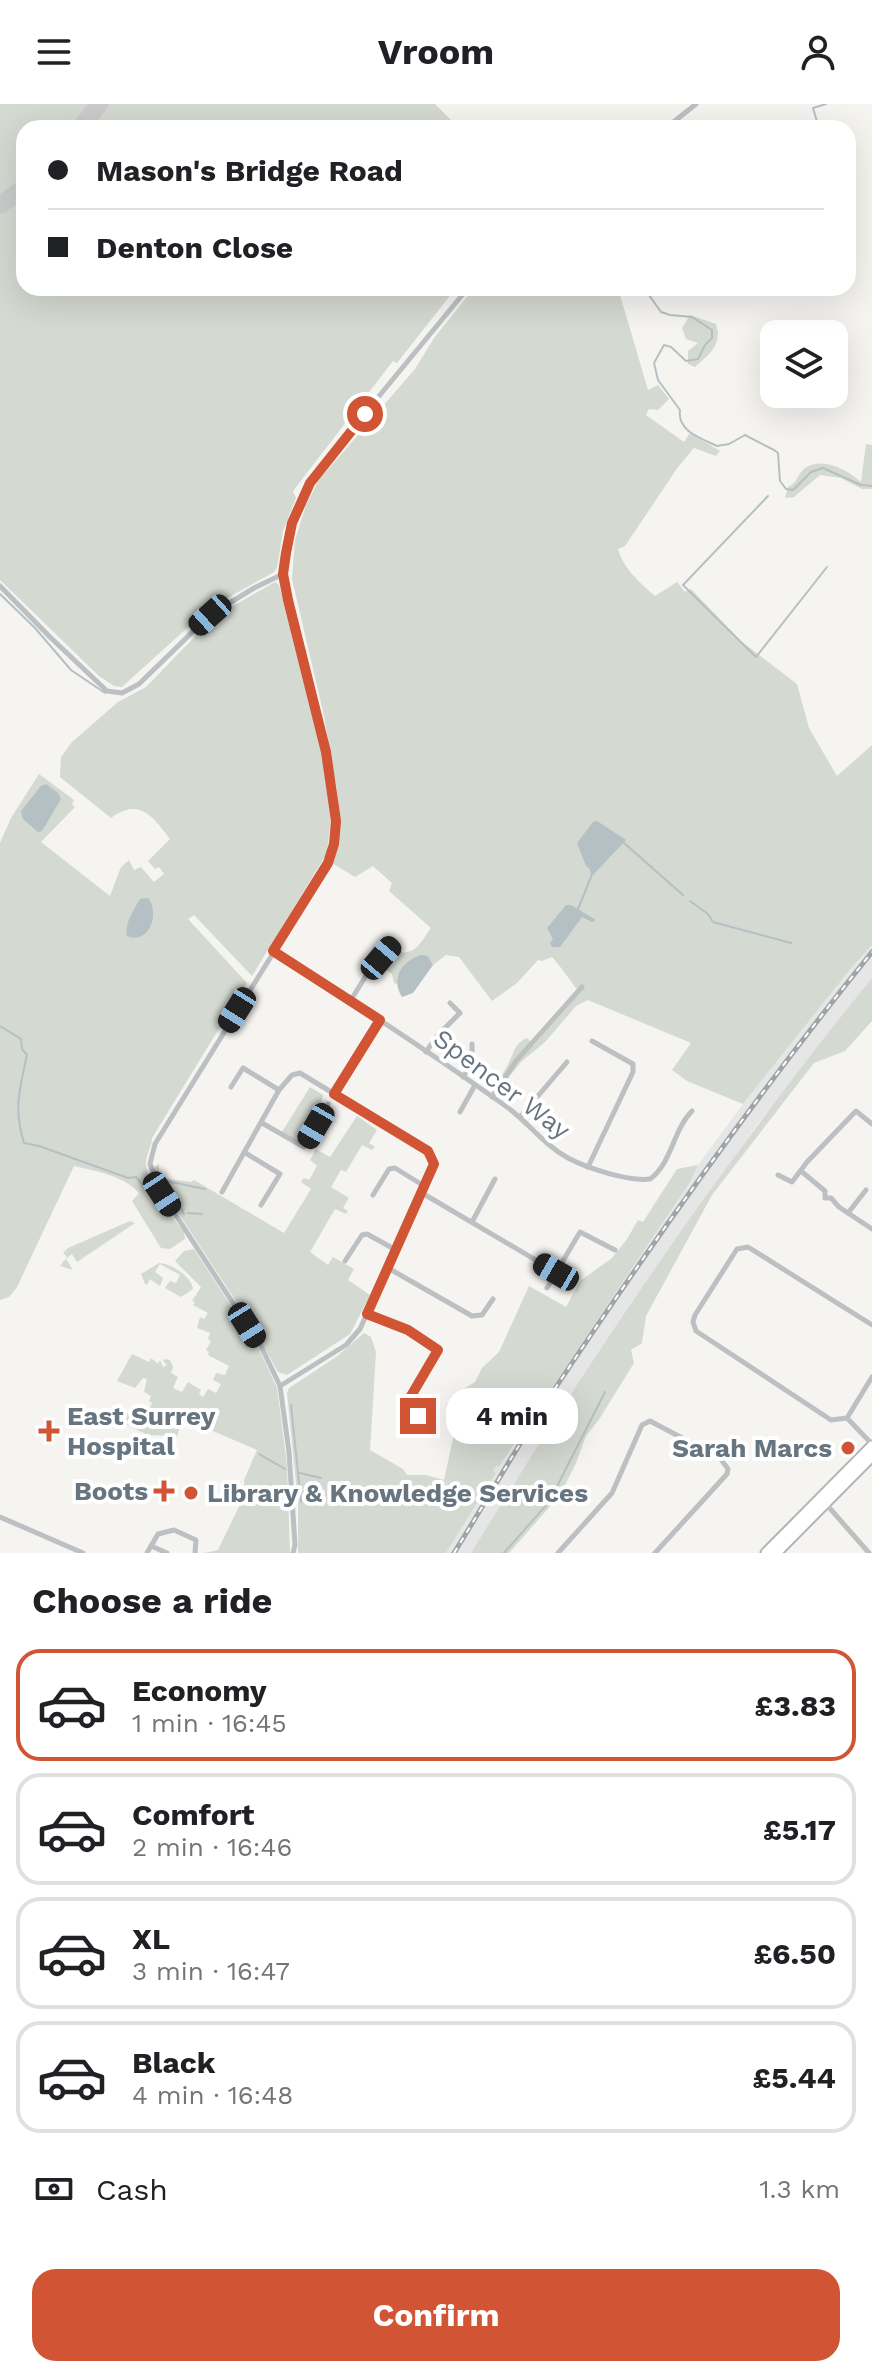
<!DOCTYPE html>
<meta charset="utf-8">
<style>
:root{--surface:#fff;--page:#f2f2f2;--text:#202124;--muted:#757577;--line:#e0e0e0;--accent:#d15435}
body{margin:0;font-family:"Work Sans",sans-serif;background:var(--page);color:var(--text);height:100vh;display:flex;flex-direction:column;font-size:30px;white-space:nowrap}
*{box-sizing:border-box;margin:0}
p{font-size:26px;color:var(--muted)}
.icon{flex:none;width:44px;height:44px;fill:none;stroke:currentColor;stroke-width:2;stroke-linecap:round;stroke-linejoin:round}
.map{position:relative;height:1449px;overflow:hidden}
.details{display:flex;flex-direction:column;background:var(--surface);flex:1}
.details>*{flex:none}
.guide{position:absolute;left:16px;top:16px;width:840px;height:176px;border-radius:24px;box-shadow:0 8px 32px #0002;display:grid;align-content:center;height:176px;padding:0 32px;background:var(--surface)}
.buttons{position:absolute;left:760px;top:216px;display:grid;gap:16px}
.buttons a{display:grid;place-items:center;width:88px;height:88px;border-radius:16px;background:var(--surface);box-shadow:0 8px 32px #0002;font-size:40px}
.end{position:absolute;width:36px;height:36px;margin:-18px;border:10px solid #d15435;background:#fff;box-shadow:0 0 0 4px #fff}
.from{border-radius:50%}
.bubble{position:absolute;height:56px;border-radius:24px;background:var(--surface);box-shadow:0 8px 32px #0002;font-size:26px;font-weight:700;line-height:56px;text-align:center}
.car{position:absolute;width:24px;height:48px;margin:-24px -12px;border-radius:10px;box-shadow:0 0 6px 2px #0007;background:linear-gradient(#222 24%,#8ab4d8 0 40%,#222 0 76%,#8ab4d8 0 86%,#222 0)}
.guide b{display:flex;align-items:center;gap:28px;height:76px;font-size:30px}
.guide b+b{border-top:2px solid var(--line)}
.guide i{width:20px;height:20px;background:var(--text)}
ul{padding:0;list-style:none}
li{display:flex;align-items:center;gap:24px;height:112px;margin:0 16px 12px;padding:0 16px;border:4px solid var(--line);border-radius:24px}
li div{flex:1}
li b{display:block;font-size:30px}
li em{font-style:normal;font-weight:700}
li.on{border-color:var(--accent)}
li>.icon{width:72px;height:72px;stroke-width:1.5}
h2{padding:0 32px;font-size:36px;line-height:96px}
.pay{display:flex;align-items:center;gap:20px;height:88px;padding:0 32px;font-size:30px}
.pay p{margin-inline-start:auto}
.action{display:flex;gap:16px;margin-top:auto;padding:16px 32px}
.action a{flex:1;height:92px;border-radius:24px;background:var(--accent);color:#fff;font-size:32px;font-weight:700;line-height:92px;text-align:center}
header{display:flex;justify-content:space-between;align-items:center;height:104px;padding:0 32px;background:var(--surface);font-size:36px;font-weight:700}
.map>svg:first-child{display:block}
.built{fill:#e5e6e5}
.green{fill:#d4d9d1}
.water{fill:#b5c0c4}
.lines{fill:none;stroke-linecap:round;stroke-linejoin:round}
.stream{stroke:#b5c0c4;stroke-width:2}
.taxiway{stroke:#cacccc;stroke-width:18}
.primary-casing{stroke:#b0b4b7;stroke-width:13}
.street{stroke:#bcc0c3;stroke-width:5}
.primary{stroke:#fff;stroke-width:9}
.rail-casing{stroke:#9ea4a8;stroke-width:5}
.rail{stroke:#fff;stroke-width:2;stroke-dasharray:6;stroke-linecap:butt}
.route{stroke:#d15435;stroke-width:10}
.poi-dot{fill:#d15435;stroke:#fff;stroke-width:3}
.labels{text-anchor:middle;stroke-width:8;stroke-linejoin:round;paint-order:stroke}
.street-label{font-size:26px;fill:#66757f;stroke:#fff}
.poi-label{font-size:26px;font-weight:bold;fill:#66757f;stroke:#fff;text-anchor:start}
</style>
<header><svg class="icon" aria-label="menu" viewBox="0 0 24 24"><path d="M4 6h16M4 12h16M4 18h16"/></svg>Vroom<svg class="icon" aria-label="person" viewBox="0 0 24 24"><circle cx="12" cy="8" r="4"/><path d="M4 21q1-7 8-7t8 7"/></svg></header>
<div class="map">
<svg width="872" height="1449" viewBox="0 0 872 1449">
<rect width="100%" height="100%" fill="#f5f4f1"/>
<polygon class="built" points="872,841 872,874 759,1018 673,1140 513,1380 471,1449 446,1449 496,1369 493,1366 496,1362 500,1363 690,1078 698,1061 743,1000 852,863"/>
<g class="green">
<polygon points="0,0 94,0 75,24 24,24 24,80 0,96"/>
<polygon points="103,0 435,0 459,24 85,24"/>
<polygon points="24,88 24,184 456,184 397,259 393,257 293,387 296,394 283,427 277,464 274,468 208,505 122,583 114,582 99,572 0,476 0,105"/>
<path d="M474 184H618L648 286 658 281 669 295 658 306 649 305 646 311 684 338 690 329 720 347 716 352 694 344 678 363 625 442 618 445C623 464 641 480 655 492L677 478 685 488 691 485 741 537 797 580 809 624 837 672 872 641V841L852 863 743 1000 687 977 672 966 691 939 588 896 576 902 545 938 521 958 509 973 500 993 490 985C496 978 503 971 507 962 514 951 513 940 527 934L534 941 580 889C570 877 563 865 552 853L542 857 538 856 517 879 492 897 459 853 446 851 433 861 428 852 398 871 397 880 394 879 392 870 385 865C388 858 396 855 400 848 416 851 422 836 431 824L389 787 392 779 373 762 355 773 332 759 339 738 337 686 324 612 292 475 295 436 306 401 319 376 415 265 434 234Z"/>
<path d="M690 211 716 220C723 240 709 251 695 263L688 260V247L698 239 686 235 682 224Z"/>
<path d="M866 340 872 341V385H862L841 374 820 371 794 393 785 394 788 383C798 379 797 370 805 364 824 352 847 366 861 378Z"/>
<path d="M275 478 279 481 321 647 331 714 327 749 252 872 194 811 188 815 247 879 152 1034C152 1042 146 1050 146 1059 146 1083 171 1110 184 1128L185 1135 170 1145 161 1144 132 1097 139 1089C124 1072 96 1067 74 1062L17 1183 9 1193 0 1196V739L11 714 39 670 74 696 72 700 75 703 41 738 110 792 121 763 129 756 134 766 141 763 154 778 164 770 159 763 155 765 148 757 170 735C153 713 140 693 111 714L60 673 61 653 72 638 118 598 146 583 207 520 222 509 229 508 231 503Z"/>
<path d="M872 874V917L845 947 814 959 712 1091 646 1212 642 1239 631 1246 634 1259 600 1314 586 1332 576 1359 560 1391 509 1449H471C592 1250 725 1055 872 874Z"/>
<polygon points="310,983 323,991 321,999 324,1004 301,1039 282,1028"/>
<polygon points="357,1012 377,1026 369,1039 375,1043 372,1046 362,1041 346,1068 341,1066 331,1083 349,1094 343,1104 348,1107 346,1110 335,1105 310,1148 328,1161 333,1153 354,1165 348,1176 370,1191 350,1230 287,1271 278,1268 256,1228 166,1090 154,1064 159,1060 159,1069 163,1074 191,1078 194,1076 284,1129 311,1085 301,1078 304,1074 309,1076 317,1062 310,1056 316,1045 330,1053"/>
<polygon points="698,1061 690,1078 499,1363 496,1362 493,1366 496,1369 446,1449 298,1449 298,1399 287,1289 289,1284 336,1253 364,1229 371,1233 376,1248 370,1346 403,1365 407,1371 426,1371 444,1376 458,1311 446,1302 451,1293 475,1278 482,1264 499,1248 529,1182 566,1203 580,1177 612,1154 627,1135 638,1116 643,1118 677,1065"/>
<polygon points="130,1117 135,1119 77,1158 72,1150 66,1155 73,1166 60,1162 67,1153 63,1149 68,1144"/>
<polygon points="194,1145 259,1245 277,1284 287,1361 290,1449 204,1449 218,1446 245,1390 244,1376 257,1346 213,1327 216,1317 188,1304 176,1311 181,1319 177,1332 148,1331 120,1318 125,1308 137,1313 141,1307 148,1309 152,1299 149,1297 151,1292 144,1288 147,1275 143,1274 135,1284 117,1277 132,1250 149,1258 151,1254 158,1260 160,1256 163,1263 167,1261 163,1257 164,1255 170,1256 173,1263 171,1269 178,1273 173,1284 182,1288 188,1278 201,1286 199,1290 203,1293 208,1285 216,1289 221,1280 213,1276 216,1269 225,1271 229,1262 208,1251 209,1248 206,1246 211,1237 208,1235 210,1229 197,1224 200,1213 204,1215 208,1209 193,1201 195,1198 192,1197 201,1183 175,1157 184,1147"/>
<path d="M159 1159C172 1160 191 1172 193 1185L181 1193 165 1184 170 1177 176 1179 180 1171 160 1160 155 1168 163 1174 160 1182 150 1175 147 1181 145 1180 141 1170Z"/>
</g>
<g class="water">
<polygon points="46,680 58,689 61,695 42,727 38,728 23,715 21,707 41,682"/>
<polygon points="597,717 626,736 591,773 590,765 586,762 577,739 593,718"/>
<path d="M148 794C160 809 150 841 127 832 124 821 134 805 140 795Z"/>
<polygon points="566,801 571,801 596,816 592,818 582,813 560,843 552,843 550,839 553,835 547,824"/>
<path d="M421 851 428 852 433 861 413 889 402 893C390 874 402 857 421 851Z"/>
</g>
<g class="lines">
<g class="stream">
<polyline points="819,24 813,4 826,0"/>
<path d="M644 184 661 208 670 211 692 213 712 226V234L705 241 698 255 686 257 671 243 664 241 654 259 658 276 680 306C677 327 700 334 717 342L729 340 745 331 774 346 778 349 780 377 786 385 793 386 811 368 823 364 861 381 872 382"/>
<polyline points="768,392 683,481 756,553 827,463"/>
<polyline points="0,490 35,524 71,566 105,589"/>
<polyline points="624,739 683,791"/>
<polyline points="690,797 708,810 713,818 791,839"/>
<polyline points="578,805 591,773"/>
<path d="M0 922 21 935 22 945 27 951C20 984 13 1004 24 1039L39 1042 128 1074 136 1073 166 1109"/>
<polyline points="188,1109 202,1110"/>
<polyline points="184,1110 172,1086 163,1082 161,1076 205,1085"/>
<polyline points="291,1301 301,1398"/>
<polyline points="259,1350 285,1365"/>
<polyline points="300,1369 321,1374"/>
<polyline points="504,1449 549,1398 605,1288"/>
</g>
<g class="taxiway">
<polyline points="81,24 99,0"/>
<polyline points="0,101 24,84"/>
</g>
<g class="primary-casing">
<g id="primary">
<polyline points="766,1449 872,1342"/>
<polyline points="776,1449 872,1352"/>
</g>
</g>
<g class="street">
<polyline points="666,24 696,0"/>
<polyline points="0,482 51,534 107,587 122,589 139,580 210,511 254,484 283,470"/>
<path d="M273 847C352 897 431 949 507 1003 529 1019 544 1041 568 1054 587 1064 629 1078 650 1075 672 1059 673 1026 692 1007"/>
<polyline points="351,896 367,870 393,839"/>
<polyline points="426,948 437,932 460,909 450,899"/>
<polyline points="463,973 472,959 472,940"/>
<polyline points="231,983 243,964 279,986"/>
<polyline points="334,990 380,916"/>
<polyline points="492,993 516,957 582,883"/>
<polyline points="460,1008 475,981"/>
<polyline points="520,1013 567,958"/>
<polyline points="262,1019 304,1043 328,1000"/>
<polyline points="244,1048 280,1070 261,1101"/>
<polyline points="588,1063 633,968 633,960 592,937"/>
<polyline points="801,1067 825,1087 825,1094 831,1094 839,1103 872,1125"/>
<polyline points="778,1071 792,1078 807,1058 856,1007 872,1020"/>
<polyline points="222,1088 279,986 292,971 300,969 428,1047 433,1052 434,1060 360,1225 346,1241 280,1282"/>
<polyline points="422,1089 556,1168"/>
<polyline points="373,1091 389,1065 395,1064 424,1082"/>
<polyline points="848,1109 866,1086"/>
<polyline points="472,1118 495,1075"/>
<polyline points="345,1157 362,1131 367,1130 396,1146"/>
<polyline points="388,1164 472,1212 482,1211 493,1195"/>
<polyline points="547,1184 580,1128 615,1146"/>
<polyline points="367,1210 408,1226 438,1246 406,1303 422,1319 421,1325 414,1327 407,1324 399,1313"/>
<polyline points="872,1221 748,1143 737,1145 695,1211 693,1218 696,1227 831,1316 847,1314 872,1340"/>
<polyline points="847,1314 872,1273"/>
<polyline points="826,1400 869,1449"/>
<polyline points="0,1413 83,1449"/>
<polyline points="151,1442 167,1449"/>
<polyline points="147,1449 158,1430 174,1426 196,1436 195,1449"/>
<polyline points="293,1449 295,1441 289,1348 280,1282 261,1242 162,1090 150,1060 155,1040 324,767 334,740 335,699 326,648 293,520 283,470 292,419 301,395 324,359 468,184"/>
<polyline points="558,1449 612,1389 642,1321 650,1317 720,1354 728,1365 727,1370 655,1449"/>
</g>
<use href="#primary" class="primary"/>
<g class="rail-casing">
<path id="rail" d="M454 1449C487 1396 518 1341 552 1289 652 1138 758 989 872 848"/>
</g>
<use href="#rail" class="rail"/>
</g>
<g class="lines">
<polyline class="route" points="365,310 310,379 292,419 286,449 283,470 288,496 326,648 336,717 334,740 328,759 273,847 380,916 334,990 428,1047 434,1060 367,1210 408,1226 438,1246 408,1297 406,1303 418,1312"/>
</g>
<g class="poi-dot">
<path d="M45 1315h8v8h8v8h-8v8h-8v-8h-8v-8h8z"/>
<circle cx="848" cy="1344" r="8"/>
<path d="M160 1375h8v8h8v8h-8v8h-8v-8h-8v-8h8z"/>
<circle cx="191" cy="1389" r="8"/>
</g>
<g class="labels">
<g class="street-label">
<text transform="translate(502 980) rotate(37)" y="9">Spencer Way</text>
</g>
<g class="poi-label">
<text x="67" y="1321">East Surrey<tspan x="67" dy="30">Hospital</tspan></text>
<text x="832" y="1353" text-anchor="end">Sarah Marcs</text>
<text x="148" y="1396" text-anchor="end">Boots</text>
<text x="207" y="1398">Library &amp; Knowledge Services</text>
</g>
</g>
</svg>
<div class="buttons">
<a><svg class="icon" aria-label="layers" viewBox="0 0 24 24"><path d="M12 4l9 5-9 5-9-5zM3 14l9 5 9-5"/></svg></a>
</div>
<i class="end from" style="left:365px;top:310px"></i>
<i class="end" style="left:418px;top:1312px"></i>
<div class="bubble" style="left:446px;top:1284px;width:132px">4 min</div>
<i class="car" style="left:210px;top:511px;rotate:228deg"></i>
<i class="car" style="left:381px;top:854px;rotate:40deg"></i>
<i class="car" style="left:237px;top:906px;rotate:212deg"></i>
<i class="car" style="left:316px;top:1022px;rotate:210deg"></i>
<i class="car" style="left:162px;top:1090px;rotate:147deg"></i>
<i class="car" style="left:556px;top:1168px;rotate:300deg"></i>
<i class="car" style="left:247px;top:1221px;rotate:148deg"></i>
<div class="guide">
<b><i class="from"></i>Mason's Bridge Road</b>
<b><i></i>Denton Close</b>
</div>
</div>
<section class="details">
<h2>Choose a ride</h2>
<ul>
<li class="on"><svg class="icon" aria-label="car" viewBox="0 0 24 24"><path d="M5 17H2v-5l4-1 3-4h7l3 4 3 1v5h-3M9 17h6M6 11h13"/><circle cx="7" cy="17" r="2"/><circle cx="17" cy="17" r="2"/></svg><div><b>Economy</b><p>1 min · 16:45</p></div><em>£3.83</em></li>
<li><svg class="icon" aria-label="car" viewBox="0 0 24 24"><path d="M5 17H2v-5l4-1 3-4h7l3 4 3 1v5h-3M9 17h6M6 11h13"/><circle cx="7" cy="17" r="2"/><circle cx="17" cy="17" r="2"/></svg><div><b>Comfort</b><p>2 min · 16:46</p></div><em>£5.17</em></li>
<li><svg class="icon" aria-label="car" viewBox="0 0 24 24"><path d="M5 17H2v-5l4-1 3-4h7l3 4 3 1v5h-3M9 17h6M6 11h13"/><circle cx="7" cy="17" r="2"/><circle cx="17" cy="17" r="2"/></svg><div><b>XL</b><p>3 min · 16:47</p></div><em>£6.50</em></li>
<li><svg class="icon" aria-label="car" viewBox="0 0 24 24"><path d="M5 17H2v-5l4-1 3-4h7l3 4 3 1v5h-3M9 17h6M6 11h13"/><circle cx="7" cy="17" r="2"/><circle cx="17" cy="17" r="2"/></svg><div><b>Black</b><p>4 min · 16:48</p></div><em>£5.44</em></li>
</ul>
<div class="pay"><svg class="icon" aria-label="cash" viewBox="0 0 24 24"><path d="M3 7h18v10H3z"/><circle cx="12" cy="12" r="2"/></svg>Cash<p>1.3 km</p></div>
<div class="action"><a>Confirm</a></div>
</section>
